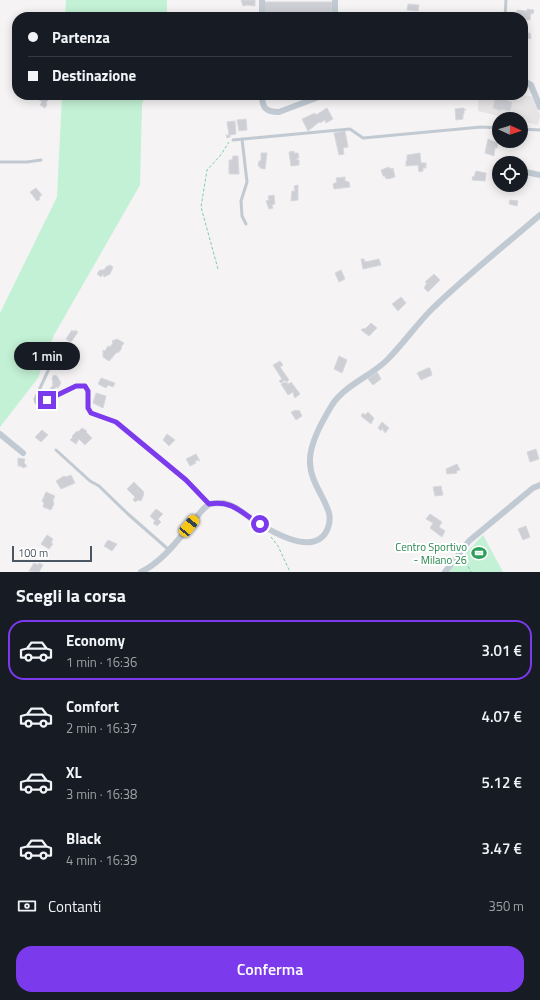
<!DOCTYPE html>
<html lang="it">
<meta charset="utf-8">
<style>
:root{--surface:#171b24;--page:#20242c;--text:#f1f3f6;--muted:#9ea1a6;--line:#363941;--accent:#7c3aed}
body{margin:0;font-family:"Titillium Web",sans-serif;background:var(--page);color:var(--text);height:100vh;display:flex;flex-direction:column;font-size:15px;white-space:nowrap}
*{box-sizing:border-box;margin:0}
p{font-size:13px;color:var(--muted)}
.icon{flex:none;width:22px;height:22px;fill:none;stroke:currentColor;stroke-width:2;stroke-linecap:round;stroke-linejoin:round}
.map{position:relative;height:572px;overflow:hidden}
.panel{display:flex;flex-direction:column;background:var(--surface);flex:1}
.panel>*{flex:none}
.top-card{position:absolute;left:12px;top:12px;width:516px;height:88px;border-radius:16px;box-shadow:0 2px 10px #0003;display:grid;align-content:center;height:88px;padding:0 16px;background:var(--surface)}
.needle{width:26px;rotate:93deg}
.controls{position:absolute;left:492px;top:112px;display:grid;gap:8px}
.controls a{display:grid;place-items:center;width:36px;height:36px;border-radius:50%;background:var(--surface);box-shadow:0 2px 10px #0003;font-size:20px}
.scale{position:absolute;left:12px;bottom:10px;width:80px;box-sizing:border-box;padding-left:4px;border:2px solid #4a5661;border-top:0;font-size:11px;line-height:14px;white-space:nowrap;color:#4a5661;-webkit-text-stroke:3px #fff;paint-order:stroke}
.end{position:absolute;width:18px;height:18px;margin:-9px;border:5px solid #7c3aed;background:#fff;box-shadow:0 0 0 2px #fff}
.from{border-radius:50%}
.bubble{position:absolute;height:28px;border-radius:14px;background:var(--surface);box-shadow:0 2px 10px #0003;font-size:13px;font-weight:600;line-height:28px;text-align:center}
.car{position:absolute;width:12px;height:24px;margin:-12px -6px;border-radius:5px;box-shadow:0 0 3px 1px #0007;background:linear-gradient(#f5c518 24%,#345 0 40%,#f5c518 0 76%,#345 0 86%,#f5c518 0)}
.top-card b{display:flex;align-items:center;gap:14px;height:38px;font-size:15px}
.top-card b+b{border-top:1px solid var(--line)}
.top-card i{width:10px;height:10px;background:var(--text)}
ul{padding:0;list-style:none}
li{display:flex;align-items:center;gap:12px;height:60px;margin:0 8px 6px;padding:0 8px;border:2px solid transparent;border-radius:16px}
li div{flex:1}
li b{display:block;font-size:15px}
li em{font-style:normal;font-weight:600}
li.selected{border-color:var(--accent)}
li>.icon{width:36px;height:36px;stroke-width:1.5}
h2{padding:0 16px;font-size:18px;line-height:48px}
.pay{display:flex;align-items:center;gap:10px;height:44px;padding:0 16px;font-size:15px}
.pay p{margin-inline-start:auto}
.action{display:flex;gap:8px;margin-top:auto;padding:8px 16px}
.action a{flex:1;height:46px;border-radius:16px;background:var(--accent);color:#fff;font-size:16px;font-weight:600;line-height:46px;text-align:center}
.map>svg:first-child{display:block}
.education{fill:#e6e4e5}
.green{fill:#c3f1d5}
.building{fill:#cdcfd5;stroke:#d7d9de}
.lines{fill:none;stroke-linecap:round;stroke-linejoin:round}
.path{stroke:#7ad0a6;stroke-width:1;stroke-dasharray:3 2;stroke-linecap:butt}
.service{stroke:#c1cad2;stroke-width:3}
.minor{stroke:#c1cad2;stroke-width:6}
.route{stroke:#7c3aed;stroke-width:5}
.labels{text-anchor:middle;stroke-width:4;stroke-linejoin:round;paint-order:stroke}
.leisure-label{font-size:11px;fill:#27864d;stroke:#fff;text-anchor:end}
</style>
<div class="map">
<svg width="540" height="572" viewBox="0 0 540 572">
<rect width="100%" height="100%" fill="#f5f3f3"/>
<polygon class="education" points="478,95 523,95 533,97 540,115 538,125 521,121 521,119 512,119 478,111"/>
<g class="green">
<polygon points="66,0 167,0 167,17 65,17"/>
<polygon points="62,95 145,95 142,105 140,185 54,335 38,378 0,427 0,313 57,197"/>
<polygon points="483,535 503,572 448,572"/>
</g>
<g class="building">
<polygon points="241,0 255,0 255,6 247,5 243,6"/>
<rect x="264" y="2" width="68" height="10"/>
<polygon points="408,4 419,5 418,11 407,10"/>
<polygon points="527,9 534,10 533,14 531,13 530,20 525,20 523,17 517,17 517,10 527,11"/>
<rect x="241" y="13" width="14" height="4"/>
<polygon points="523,29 525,29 526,33 530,33 531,38 523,40"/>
<polygon points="41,95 47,95 49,98 46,103 47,104 45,108 40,105 42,102 38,99"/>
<polygon points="496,95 502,96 502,97 508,99 508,101 512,102 510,111 501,109 501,111 493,108"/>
<polygon points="327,108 333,119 326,123 325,120 320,123 319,122 308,131 302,119 315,113 316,115"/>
<polygon points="463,108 466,110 464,110 464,114 463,114 463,119 456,120 455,109"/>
<polygon points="246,119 247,130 239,131 237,120"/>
<polygon points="235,121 236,134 230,135 230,137 227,138 226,135 229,135 227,122"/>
<polygon points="345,131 348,147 343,148 344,154 339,155 334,133"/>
<polygon points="488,139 498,143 497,148 495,148 494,156 485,153"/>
<polygon points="294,151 294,153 298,153 299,158 297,158 297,160 299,160 299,165 291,166 289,152"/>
<polygon points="261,153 267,153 265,169 260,168 260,166 258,166 259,161 261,161"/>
<polygon points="420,153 421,163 426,163 426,168 423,168 423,171 419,172 418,165 406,166 406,161 407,161 407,155"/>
<polygon points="233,156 238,156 239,174 229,174 229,160 232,160"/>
<polygon points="389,167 390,169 393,168 395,177 388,179 388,178 386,179 385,176 383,176 381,170"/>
<polygon points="476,171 486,173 485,181 472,180 473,176 474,177"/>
<polygon points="345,177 345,181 349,182 350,187 334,189 333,184 337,182 336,178"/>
<polygon points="298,185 298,200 291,201 292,191 295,191 294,186"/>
<polygon points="36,188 42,195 39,197 40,199 37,201 30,192"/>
<polygon points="274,195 275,204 272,205 273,208 269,209 266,201 269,200 268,196"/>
<polygon points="510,200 518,201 517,206 509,204"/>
<polygon points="361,259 364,259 365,262 379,259 381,265 363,269"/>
<polygon points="110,265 113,267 110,274 104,277 103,274 101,277 97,274 100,270 104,270 106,267"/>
<polygon points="341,270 345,279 339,282 335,273"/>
<polygon points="434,274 440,280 428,292 424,288 427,283 425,282"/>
<polygon points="401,297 406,303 398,311 392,304"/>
<polygon points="371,323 377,328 369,336 361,330 364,328 365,329"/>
<polygon points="72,330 74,332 75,330 78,332 71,342 66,339"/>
<polygon points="117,339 124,343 121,347 122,348 118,353 117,352 109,361 103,357 103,350 105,351 108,346 110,347 113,343 112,341"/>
<polygon points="339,356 347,360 342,373 334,369"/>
<polygon points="280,361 283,365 280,367 289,380 287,382 285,380 281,383 279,381 282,379 273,365"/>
<polygon points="428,368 430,368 432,375 421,380 417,373"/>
<polygon points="377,372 381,379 373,385 368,379"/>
<polygon points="54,375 57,376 61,383 58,388 56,387 51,393 50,389 53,385 52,378"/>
<polygon points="101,378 115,383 113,387 108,385 106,388 98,384"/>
<polygon points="285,382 289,384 291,382 300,394 295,398 293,394 294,393 293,392 288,395 281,384"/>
<polygon points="96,393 106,396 103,408 93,403"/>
<polygon points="296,410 297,411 299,410 302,416 296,420 291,412"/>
<polygon points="368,412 374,418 371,424 361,416 363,413 365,415"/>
<polygon points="382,422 389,428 385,433 382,428 381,431 378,428"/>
<polygon points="82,428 87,431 86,432 92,438 85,445 79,439 76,444 70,440 73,437 72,436 77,431 78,432"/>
<polygon points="42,430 48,435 41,442 35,437"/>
<polygon points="167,434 175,440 169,446 163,440"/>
<polygon points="536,449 539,459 530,462 527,452"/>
<polygon points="196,454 200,461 198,460 195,461 196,463 190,466 186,459"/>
<polygon points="18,458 25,459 24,463 27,466 23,468 21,466 18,466"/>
<polygon points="457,464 460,470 456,471 457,473 447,474 446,469"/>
<polygon points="71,475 75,483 61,489 56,481 64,476 66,477"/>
<polygon points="134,482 144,492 143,493 144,494 141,501 138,500 135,502 133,500 135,497 127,489"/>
<polygon points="441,486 443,495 435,496 433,487"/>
<polygon points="46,492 55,496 53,500 54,504 51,510 43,507 44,503 42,501"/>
<polygon points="156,509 163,514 158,519 161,522 157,526 153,523 155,521 150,516"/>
<polygon points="430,514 442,522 439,527 445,531 442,537 430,528 433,523 426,519"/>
<polygon points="526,526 530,537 523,540 518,529"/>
<polygon points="47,535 53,539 51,543 53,544 49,549 41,544"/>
<polygon points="108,540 117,544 112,551 104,546"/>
<polygon points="34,563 38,565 39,563 43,565 39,572 29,571"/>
</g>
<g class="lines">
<g class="path">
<polyline points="218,269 201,207 207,170 220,156 229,142"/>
<polyline points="271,537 278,546 290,572"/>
<polyline points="466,562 471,572"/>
</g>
<g class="service">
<polyline points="505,17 506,0"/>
<polyline points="521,129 540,130"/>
<polyline points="242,139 247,182 241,201 242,216 246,224"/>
<polyline points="233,140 350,129 363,138 481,127 499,128"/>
<polyline points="0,162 27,162 41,160"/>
<polyline points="59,347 35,399 36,403 40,403 76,386 85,386 88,391 88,408 91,413 116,422 186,480 209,504"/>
<polyline points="56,450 90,481 99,486 128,514 169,550"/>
</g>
<g class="minor">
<polyline points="262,17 262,0"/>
<polyline points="335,17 335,0"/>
<polyline points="523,80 531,85 540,107"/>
<path d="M262 95C262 108 266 112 279 112L324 95"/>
<polyline points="521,171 540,175"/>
<polyline points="0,434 23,453"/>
<path d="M141 572C163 561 177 541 192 523 197 517 203 507 210 504 214 503 219 503 223 503 236 505 245 515 256 522 271 531 306 552 322 537 328 532 331 521 329 513 324 496 310 481 310 462 309 444 323 420 332 405 345 385 371 376 387 360 403 344 416 325 432 309 466 276 504 246 540 215"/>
<polyline points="445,572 469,541 533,488 540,485"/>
</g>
</g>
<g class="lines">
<path class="route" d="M47 400 76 386H85L88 391V408L91 413 116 422 186 480 209 504C233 500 241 513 260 524"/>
</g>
<defs>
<g id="stadium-bare" transform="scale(1.2)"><path d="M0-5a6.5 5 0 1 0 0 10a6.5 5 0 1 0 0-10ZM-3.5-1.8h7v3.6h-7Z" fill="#2e9e5b" stroke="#fff" stroke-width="2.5" paint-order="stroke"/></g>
</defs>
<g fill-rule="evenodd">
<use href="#stadium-bare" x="479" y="553"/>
</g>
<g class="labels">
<g class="leisure-label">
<text x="467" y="551">Centro Sportivo<tspan x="467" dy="13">- Milano 26</tspan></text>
</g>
</g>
</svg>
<div class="controls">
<a><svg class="needle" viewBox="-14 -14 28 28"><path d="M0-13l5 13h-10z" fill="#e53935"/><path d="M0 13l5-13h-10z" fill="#9ea1a6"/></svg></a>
<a><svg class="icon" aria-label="locate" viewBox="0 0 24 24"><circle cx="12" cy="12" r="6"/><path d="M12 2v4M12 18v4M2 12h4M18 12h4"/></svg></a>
</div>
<div class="scale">100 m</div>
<i class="end from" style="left:260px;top:524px"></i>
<i class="end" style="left:47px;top:400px"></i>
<div class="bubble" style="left:14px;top:342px;width:66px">1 min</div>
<i class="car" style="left:189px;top:526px;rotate:39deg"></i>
<div class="top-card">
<b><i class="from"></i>Partenza</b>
<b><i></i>Destinazione</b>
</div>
</div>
<section class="panel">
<h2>Scegli la corsa</h2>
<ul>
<li class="selected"><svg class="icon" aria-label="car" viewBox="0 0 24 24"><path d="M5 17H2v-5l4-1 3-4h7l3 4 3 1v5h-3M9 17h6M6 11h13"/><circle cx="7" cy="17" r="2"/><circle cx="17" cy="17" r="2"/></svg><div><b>Economy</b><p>1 min · 16:36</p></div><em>3.01 €</em></li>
<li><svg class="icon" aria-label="car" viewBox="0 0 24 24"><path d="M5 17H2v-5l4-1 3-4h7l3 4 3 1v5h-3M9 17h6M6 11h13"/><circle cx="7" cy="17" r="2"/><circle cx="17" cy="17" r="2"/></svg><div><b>Comfort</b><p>2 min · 16:37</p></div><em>4.07 €</em></li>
<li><svg class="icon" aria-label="car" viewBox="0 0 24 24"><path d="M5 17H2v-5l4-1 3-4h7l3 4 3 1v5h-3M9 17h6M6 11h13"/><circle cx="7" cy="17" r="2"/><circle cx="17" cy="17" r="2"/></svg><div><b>XL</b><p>3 min · 16:38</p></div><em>5.12 €</em></li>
<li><svg class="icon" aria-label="car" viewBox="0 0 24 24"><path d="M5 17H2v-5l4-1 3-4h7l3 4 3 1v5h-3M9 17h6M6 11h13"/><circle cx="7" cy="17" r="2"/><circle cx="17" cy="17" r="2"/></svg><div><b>Black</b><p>4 min · 16:39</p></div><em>3.47 €</em></li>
</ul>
<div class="pay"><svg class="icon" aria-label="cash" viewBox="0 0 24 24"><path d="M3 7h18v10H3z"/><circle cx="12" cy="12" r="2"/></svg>Contanti<p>350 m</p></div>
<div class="action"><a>Conferma</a></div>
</section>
